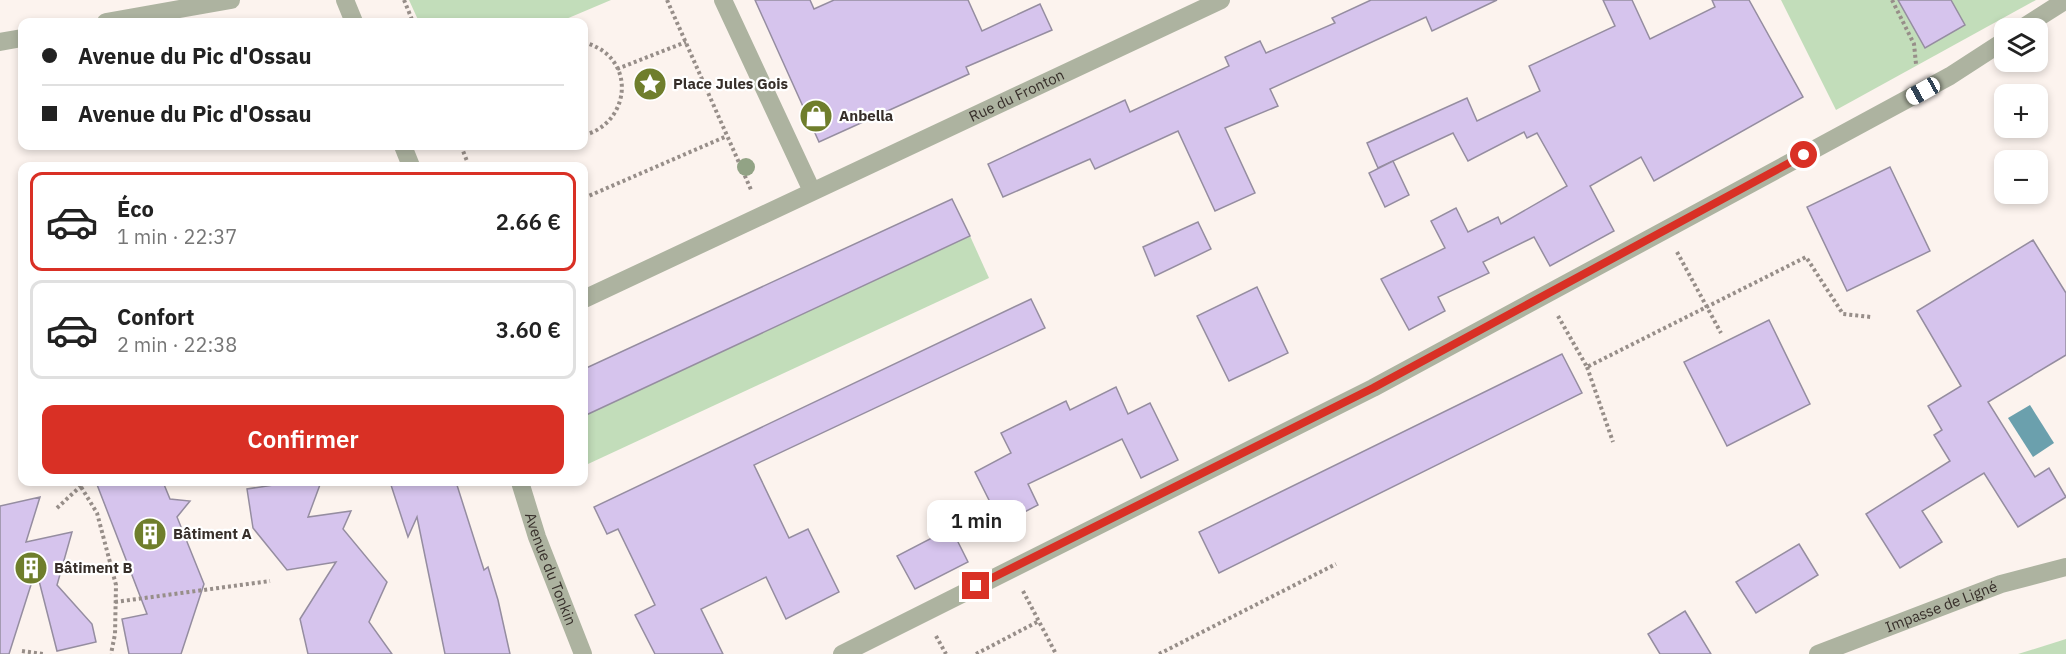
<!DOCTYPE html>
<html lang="fr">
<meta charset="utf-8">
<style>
:root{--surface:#fff;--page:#f6f6f6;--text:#222;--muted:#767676;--line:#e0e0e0;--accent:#d93025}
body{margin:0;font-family:"IBM Plex Sans",sans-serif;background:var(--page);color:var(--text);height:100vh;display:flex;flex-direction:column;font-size:22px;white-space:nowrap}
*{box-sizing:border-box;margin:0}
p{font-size:20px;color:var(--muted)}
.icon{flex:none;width:33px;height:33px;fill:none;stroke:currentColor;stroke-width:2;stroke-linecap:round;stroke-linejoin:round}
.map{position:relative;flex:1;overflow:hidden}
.side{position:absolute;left:18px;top:162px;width:570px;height:324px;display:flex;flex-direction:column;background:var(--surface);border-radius:12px;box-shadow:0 3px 9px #0003}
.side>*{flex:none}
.top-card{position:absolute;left:18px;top:18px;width:570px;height:132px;border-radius:12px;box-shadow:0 3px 9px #0003;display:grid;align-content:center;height:132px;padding:0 24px;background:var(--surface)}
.buttons{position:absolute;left:1994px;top:18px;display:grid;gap:12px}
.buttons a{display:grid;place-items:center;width:54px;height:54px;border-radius:12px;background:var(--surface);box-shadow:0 3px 9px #0003;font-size:30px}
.end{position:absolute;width:27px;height:27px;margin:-14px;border:8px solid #d93025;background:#fff;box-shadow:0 0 0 3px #fff}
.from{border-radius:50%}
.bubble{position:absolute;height:42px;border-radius:12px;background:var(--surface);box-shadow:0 3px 9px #0003;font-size:20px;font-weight:600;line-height:42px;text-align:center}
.car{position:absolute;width:18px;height:36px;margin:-18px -9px;border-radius:8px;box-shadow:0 0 4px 2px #0007;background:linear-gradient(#fff 24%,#345 0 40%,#fff 0 76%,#345 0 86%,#fff 0)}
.top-card b{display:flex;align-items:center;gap:21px;height:57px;font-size:22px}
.top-card b+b{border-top:2px solid var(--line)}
.top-card i{width:15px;height:15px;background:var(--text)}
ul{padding:10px 0 0;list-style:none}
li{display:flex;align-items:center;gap:18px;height:99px;margin:0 12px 9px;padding:0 12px;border:3px solid var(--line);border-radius:12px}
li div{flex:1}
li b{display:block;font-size:22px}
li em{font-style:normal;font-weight:600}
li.on{border-color:var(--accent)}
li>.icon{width:54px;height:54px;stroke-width:1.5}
.action{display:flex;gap:12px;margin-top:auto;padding:12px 24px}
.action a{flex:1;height:69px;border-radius:12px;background:var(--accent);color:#fff;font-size:24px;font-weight:600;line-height:69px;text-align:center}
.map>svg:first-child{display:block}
.green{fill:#c2ddba}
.water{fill:#6ba0ad}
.building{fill:#d6c4ed;stroke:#958da0;stroke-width:1.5}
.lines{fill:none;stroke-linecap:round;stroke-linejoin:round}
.path{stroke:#978e89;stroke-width:4;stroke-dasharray:3 3;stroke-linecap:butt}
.minor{stroke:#adb3a0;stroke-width:18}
.tree{fill:#92a385}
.route{stroke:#d93025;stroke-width:8}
.labels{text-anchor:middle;stroke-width:4.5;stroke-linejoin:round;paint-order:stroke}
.poi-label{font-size:15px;font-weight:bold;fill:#372f2a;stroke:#fff;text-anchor:start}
.street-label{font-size:15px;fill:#372f2a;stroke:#fff}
</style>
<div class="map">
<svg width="2066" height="654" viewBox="0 0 2066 654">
<rect width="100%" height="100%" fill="#fcf3ee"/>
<g class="green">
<polygon points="409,0 611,0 559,22 419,22"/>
<polygon points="1781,0 2036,0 1836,110"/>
<polygon points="970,236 989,278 588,464 584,453 584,416"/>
<polygon points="2066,639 2066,654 2018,654"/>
</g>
<polygon class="water" points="2030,405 2054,443 2033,457 2008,418"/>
<g class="building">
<polygon points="755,0 810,0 814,9 834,0 968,0 982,31 1040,4 1052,30 966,67 969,74 819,142"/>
<polygon points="1371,0 1497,0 1432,31 1426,17 1270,89 1278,106 1225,128 1255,193 1215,211 1178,131 1095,169 1090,159 1003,197 988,164 1125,100 1130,112 1229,66 1225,57 1260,41 1266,53 1335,23 1332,18"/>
<polygon points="1603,0 1632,0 1650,39 1715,7 1712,0 1749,0 1803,97 1654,181 1641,157 1590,186 1614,231 1550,266 1534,237 1483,262 1489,273 1438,297 1445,311 1409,330 1381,279 1445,248 1431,221 1456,208 1468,232 1498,217 1501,224 1567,186 1537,133 1527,138 1524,132 1468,161 1453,133 1378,168 1367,143 1467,98 1477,121 1540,91 1529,66 1615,26"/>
<polygon points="1898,0 1951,0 1965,25 1925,48"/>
<polygon points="1393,161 1409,195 1385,207 1369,173"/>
<polygon points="1890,167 1930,251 1847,291 1807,207"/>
<polygon points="952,199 970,236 584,416 584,369"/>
<polygon points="1198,222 1211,249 1155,276 1143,247"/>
<polygon points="2033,240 2066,293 2066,355 1988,402 2035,477 2049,468 2066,497 2018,527 1984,473 1922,511 1942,542 1900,568 1866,514 1950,461 1934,435 1942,430 1928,406 1961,386 1917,311"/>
<polygon points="1257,287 1288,353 1229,381 1197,316"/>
<polygon points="1031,299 1045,328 754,465 789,538 808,529 839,592 786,619 766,577 701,609 723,654 655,654 635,615 655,605 618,529 607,534 594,507"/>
<polygon points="1769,320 1810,404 1727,446 1684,362"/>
<polygon points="1562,354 1582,393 1219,573 1199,532"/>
<polygon points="1116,387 1128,414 1150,403 1178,460 1141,478 1122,439 1028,484 1038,505 1001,524 975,472 1011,453 1001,433 1066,401 1070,410"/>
<polygon points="96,482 163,482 170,499 190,501 177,517 204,584 181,654 129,654 122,619 147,614"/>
<polygon points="293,482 321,482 308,517 351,511 343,529 387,582 369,622 392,654 308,654 300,619 336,562 287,570 253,528 247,489"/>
<polygon points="390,482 456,482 484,570 488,567 498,600 510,654 445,654 417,517 408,537"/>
<polygon points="40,497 26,542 72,532 57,585 92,624 96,642 57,651 36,569 9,654 0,654 0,506"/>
<polygon points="951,528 968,562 915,589 897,556"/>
<polygon points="1799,544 1818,575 1756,613 1736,582"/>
<polygon points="1685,611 1711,654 1660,654 1648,634"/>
</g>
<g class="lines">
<g class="path">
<polyline points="404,0 413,22"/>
<polyline points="667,0 752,192"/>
<polyline points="1892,0 1914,44 1916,64"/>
<path d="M584 42C593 45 602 49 609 56 635 83 619 127 584 135"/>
<polyline points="617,69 686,42"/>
<polyline points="461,146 469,166"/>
<polyline points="584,198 727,136"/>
<polyline points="1677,252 1721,333"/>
<polyline points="1558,316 1587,367 1806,257 1843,314 1871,317"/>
<polyline points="1587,367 1613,442"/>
<polyline points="78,482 97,513 116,585 115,634 111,654"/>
<polyline points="57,508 82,485"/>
<polyline points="1023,591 1056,654"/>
<polyline points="115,602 270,581"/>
<polyline points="936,636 946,654"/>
<polyline points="22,651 43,654"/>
<polyline points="976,654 1039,621"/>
<polyline points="1159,654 1336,564"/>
</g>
<g class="minor">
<polyline points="345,0 354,22"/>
<polyline points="723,0 812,191"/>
<polyline points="106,22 231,0"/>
<polyline points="2022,28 2066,0"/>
<polyline points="0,42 22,38"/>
<polyline points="403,146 411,166"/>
<path id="s1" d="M584 299 1221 0"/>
<path id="s2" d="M520 482 537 537 583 654"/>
<polyline points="842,654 1373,388 1950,76 2004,41"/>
<path id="s3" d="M1818 654 2001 584 2066 567"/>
</g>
</g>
<circle class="tree" cx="746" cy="167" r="9"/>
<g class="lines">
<polyline class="route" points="976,586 1373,388 1804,155"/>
</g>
<defs>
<g id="sight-disc" transform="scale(1.725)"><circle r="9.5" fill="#6f7e2c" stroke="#fff"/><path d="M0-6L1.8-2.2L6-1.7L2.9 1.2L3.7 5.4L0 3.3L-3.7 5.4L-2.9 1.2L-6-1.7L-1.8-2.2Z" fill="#fff"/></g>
<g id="shop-disc" transform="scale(1.725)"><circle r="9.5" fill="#6f7e2c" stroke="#fff"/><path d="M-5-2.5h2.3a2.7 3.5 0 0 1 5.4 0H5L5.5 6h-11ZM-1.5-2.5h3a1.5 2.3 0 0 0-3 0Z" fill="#fff"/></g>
<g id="building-disc" transform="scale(1.725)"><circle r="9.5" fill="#6f7e2c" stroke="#fff"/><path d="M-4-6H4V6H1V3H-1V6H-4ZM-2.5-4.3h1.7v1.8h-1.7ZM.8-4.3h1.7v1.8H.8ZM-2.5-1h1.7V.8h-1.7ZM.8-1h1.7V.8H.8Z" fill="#fff"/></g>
</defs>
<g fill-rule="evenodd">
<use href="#sight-disc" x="650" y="84"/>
<use href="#shop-disc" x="816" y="116"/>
<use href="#building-disc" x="150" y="534"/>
<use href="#building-disc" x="31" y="568"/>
</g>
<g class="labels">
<g class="poi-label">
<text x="673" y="89">Place Jules Gois</text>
<text x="839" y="121">Anbella</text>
<text x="173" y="539">Bâtiment A</text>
<text x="54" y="573">Bâtiment B</text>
</g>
<g class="street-label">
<text dy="5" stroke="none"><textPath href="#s1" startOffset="478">Rue du Fronton</textPath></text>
<text dy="5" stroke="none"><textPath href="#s2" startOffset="92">Avenue du Tonkin</textPath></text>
<text dy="5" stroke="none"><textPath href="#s3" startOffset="132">Impasse de Ligné</textPath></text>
</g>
</g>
</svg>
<div class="buttons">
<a><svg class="icon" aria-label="layers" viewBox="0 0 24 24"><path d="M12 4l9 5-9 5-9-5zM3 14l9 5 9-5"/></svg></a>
<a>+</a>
<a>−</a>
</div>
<i class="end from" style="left:1804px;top:155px"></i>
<i class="end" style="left:976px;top:586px"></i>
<div class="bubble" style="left:927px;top:500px;width:99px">1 min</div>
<i class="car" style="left:1923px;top:91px;rotate:241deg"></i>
<div class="top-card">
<b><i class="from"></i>Avenue du Pic d'Ossau</b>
<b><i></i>Avenue du Pic d'Ossau</b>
</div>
<section class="side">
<ul>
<li class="on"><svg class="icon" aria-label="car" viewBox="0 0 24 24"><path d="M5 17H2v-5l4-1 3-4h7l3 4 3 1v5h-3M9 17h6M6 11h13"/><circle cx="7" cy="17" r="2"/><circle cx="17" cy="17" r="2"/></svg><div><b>Éco</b><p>1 min · 22:37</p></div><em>2.66 €</em></li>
<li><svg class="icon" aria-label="car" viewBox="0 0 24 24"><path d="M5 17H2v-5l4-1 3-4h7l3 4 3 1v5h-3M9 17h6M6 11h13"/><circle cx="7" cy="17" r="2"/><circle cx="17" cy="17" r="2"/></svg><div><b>Confort</b><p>2 min · 22:38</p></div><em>3.60 €</em></li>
</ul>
<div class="action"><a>Confirmer</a></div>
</section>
</div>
